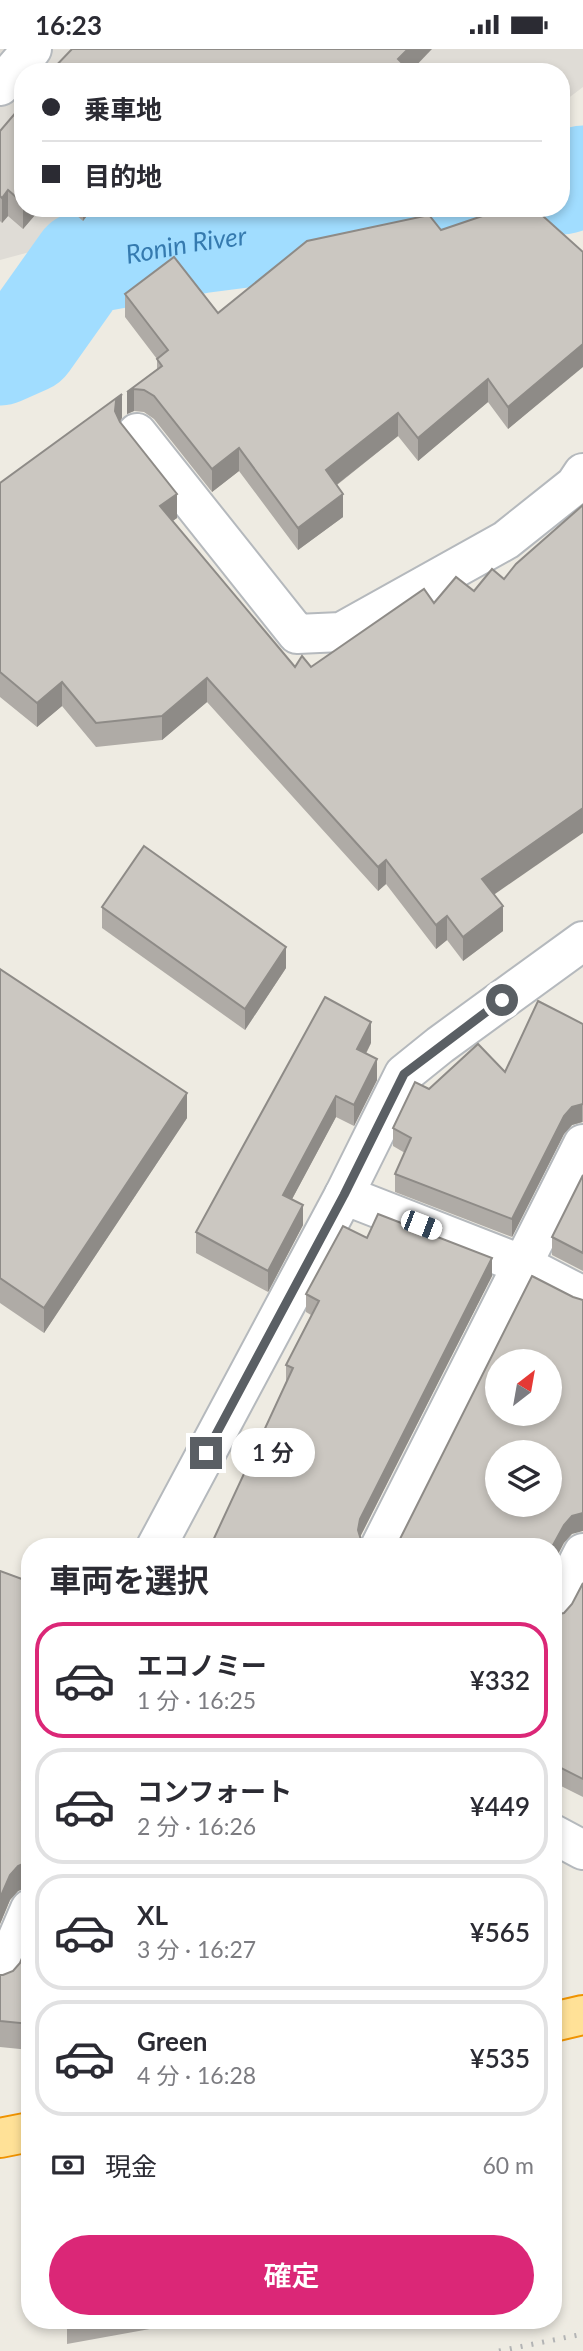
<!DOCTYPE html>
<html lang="ja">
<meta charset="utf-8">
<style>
:root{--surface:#fff;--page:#f7f7f7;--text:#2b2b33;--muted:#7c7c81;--line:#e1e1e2;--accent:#db2777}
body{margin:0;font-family:Lato,"Noto Sans JP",sans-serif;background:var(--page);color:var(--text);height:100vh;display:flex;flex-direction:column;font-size:26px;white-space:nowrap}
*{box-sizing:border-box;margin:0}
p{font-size:23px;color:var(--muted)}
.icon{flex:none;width:38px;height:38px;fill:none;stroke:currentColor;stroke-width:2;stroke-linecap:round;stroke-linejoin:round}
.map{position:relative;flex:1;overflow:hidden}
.side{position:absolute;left:21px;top:1489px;width:541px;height:791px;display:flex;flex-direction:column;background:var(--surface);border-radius:28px;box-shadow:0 4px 10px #0003}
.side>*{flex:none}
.banner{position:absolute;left:14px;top:14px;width:556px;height:154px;border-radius:28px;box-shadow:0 4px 10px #0003;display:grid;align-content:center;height:154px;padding:0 28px;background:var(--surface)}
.needle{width:46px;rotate:31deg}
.controls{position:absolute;left:485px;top:1300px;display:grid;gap:14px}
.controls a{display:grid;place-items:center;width:77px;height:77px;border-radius:50%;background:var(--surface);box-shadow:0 4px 10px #0003;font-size:35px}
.end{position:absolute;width:32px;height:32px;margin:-16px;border:9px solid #5a5f64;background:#fff;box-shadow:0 0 0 4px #fff}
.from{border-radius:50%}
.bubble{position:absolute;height:49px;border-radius:24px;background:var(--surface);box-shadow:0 4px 10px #0003;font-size:23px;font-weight:600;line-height:49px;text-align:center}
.car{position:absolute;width:21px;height:42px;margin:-21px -10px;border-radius:9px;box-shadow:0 0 5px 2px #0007;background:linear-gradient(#fff 24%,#345 0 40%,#fff 0 76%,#345 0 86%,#fff 0)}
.banner b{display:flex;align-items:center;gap:24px;height:66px;font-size:26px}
.banner b+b{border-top:2px solid var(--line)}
.banner i{width:18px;height:18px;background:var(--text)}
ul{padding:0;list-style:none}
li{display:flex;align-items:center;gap:21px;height:116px;margin:0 14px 10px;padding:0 14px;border:4px solid var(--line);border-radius:28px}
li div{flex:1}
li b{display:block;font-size:26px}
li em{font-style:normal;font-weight:600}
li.selected{border-color:var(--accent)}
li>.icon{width:63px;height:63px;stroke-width:1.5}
h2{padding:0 28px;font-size:32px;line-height:84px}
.pay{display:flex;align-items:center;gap:18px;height:77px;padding:0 28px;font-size:26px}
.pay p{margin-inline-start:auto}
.button{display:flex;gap:14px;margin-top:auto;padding:14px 28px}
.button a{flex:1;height:80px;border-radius:42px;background:var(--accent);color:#fff;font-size:28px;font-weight:600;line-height:80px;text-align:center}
.status{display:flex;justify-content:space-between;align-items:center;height:49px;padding:0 35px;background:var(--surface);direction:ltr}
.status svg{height:19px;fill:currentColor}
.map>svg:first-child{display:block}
.industrial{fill:#dfdcd6}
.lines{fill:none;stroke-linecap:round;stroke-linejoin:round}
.river{stroke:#a1ddff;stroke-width:103}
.minor-casing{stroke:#b5b9bd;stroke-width:42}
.trunk-casing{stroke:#f09300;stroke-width:42}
.minor{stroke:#fff;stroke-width:38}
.trunk{stroke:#ffe197;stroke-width:38}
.rail{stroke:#b3b4b5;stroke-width:5;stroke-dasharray:2 9;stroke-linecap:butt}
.wall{fill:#afaba6}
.shaded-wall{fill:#8e8b87}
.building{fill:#cbc7c1;stroke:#8e8b87;stroke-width:2;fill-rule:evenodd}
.route{stroke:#5a5f64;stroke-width:9}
.labels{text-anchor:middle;stroke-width:6;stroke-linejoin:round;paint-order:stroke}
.water-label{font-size:26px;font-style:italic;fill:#357aaf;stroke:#fff}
</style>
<div class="status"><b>16:23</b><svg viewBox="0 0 49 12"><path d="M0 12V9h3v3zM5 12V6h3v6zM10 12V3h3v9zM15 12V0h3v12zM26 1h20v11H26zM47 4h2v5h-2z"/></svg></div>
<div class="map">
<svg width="583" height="2302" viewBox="0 0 583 2302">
<rect width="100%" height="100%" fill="#eeebe2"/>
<polygon class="industrial" points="0,0 583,0 583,38 562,54 562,23 23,23 23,159 193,159 0,211"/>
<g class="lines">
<g class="river">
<polyline points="562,134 583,128"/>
<path id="s1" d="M0 305 27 293 83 214 199 193 456 159"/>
</g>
<g class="minor-casing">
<g id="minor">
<polyline points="0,37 32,0"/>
<polyline points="137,384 297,585 341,583 506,491 575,436 583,424"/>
<polyline points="344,1146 523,1216 583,1247"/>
<polyline points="156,1498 344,1146 404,1025 440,996 583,892"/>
<polyline points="380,1498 583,1095"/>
<polyline points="553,1563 583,1504"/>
<polyline points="553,1785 583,1801"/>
<polyline points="0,1930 30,1860"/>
</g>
</g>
<g class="trunk-casing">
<g id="trunk">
<polyline points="553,1973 583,1966"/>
<polyline points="0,2089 30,2083"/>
</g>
</g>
<use href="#minor" class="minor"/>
<use href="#trunk" class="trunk"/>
<polyline class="rail" points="499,2302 583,2285"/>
</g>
<g class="wall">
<polygon points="23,55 23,159 41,159 23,180 8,167 2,174 0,172 0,82"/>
<polygon points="68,159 93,159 83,172"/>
<polygon points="304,159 316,159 311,165"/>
<polygon points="441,181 573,325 508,380 488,353 418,412 398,387 337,436 343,468 298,501 239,422 212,443 154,370 144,363 134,362 127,365 127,343 157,320 157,310 125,268 125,245 218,264"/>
<polygon points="122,369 120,373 177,469 172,472 295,618 494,845 503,882 463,912 447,891 436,900 386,835 378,842 207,653 162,691 96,698 62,657 37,678 0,648 0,434"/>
<polygon points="102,858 286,919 245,981 102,879"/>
<polygon points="0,920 187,1069 44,1284 0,1254"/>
<polygon points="583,975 583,1073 572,1076 564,1085 512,1188 395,1143 395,1125 405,1104 393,1097 393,1079 429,1040 505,1023"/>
<polygon points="371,994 366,1005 377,1031 354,1077 336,1068 292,1150 303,1176 268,1243 196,1204 196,1183"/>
<polygon points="583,1126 583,1222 552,1206 552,1188"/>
<polygon points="367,1189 492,1227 360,1488 361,1491 210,1498 286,1333 286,1316 311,1266 306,1263 306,1245"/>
<polygon points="0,1522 30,1533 30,1726 28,1734 30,1736 30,1839 27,1838 18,1842 10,1851 0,1875"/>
<polygon points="583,1534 583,1748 553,1733 553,1566 564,1564 572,1555"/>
<polygon points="30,1890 30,2001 0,1998 0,1926 3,1926 13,1922 20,1914"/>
<polygon points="67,2272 194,2272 67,2295"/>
</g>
<g class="shaded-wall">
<polygon points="408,0 432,0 410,23 398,10"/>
<polygon points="8,141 8,167 2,174 2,149"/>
<polygon points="23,159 41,159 23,180"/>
<polygon points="83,159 93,159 83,172"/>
<polygon points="311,159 316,159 311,165"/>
<polygon points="583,295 583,318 508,380 508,358"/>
<polygon points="488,330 488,353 418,412 418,389"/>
<polygon points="134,340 134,362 127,365 127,343"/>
<polygon points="122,345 122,369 116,377 115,362 116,352"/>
<polygon points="398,364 398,387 326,444 326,421"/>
<polygon points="239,399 239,422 212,443 212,420"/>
<polygon points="177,445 177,469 160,481 160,457"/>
<polygon points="343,445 343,468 298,501 298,479"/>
<polygon points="207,629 207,653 162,691 162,667"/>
<polygon points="62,633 62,657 37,678 37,654"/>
<polygon points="583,759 583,784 482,854 482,830"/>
<polygon points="386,811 386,835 378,842 378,818"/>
<polygon points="503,857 503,882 463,912 463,888"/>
<polygon points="447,867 447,891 436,900 436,876"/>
<polygon points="286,898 286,919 245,981 245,960"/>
<polygon points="371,973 371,994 357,1021 357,1000"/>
<polygon points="377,1010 377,1031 354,1077 354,1056"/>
<polygon points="187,1044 187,1069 44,1284 44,1259"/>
<polygon points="336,1047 336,1068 283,1167 283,1146"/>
<polygon points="582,1055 582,1073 572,1076 564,1085 512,1188 512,1170 564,1067 572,1058"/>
<polygon points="303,1156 303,1176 268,1243 268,1222"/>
<polygon points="492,1209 492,1227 360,1488 358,1481 360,1470"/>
<polygon points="583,1464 583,1482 572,1485 564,1494 553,1515 552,1498 564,1476 572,1467"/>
<polygon points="30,1701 30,1726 22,1757 22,1731"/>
<polygon points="27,1813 27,1838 18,1842 10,1851 0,1875 0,1849 10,1826 18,1817"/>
</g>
<g class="building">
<polygon points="72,0 408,0 398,10 411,23 50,23"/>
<polygon points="23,55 23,154 8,141 2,149 0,147 0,82"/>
<polygon points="506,159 534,159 583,203 583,295 508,358 488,330 418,389 398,364 326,421 343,445 298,479 239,399 212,420 154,347 144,341 134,340 127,343 162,317 157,310 168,301 125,245 174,208 218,264 307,192 429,166 441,181"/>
<polygon points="122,345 116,352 115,362 120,373 177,445 160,457 295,618 302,607 311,618 424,540 434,554 456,528 474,542 492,520 504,530 516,515 583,456 583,759 482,830 503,857 463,888 447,867 436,876 386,811 378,818 207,629 162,667 96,674 62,633 37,654 0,623 0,434"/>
<polygon points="144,797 286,898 245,960 102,858"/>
<polygon points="0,920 187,1044 44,1259 0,1229"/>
<polygon points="325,948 371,973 357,1000 377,1010 354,1056 336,1047 283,1146 303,1156 268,1222 196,1183"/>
<polygon points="538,952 583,975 583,1055 572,1058 564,1067 512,1170 395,1125 411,1089 393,1079 415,1033 429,1040 478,995 505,1023"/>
<polygon points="583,1126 583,1204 552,1188"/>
<polygon points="378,1165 492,1209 360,1470 358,1481 361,1491 368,1498 210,1498 293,1319 286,1316 319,1252 306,1245 343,1177 367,1189"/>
<path d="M532 1227 573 1248 583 1251V1464L572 1467 564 1476 552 1498H392L400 1490ZM497 1312H550V1365H497ZM497 1404H550V1456H497Z"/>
<polygon points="0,1522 30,1533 30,1701 22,1731 30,1736 30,1813 27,1813 18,1817 10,1826 0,1849"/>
<polygon points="583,1534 583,1730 553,1715 553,1566 564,1564 572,1555"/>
<polygon points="30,1890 30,1975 0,1972 0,1926 3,1926 13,1922 20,1914"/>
</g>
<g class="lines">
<polyline class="route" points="206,1404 344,1146 404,1025 502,951"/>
</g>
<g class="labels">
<g class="water-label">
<text dy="9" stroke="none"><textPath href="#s1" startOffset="231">Ronin River</textPath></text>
</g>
</g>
</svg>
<div class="controls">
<a><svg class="needle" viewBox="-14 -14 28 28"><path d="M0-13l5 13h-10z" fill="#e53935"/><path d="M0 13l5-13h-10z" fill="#7c7c81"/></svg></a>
<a><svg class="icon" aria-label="layers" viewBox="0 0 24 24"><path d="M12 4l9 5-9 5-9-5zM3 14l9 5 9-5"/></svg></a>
</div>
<i class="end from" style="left:502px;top:951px"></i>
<i class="end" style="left:206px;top:1404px"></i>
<div class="bubble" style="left:231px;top:1379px;width:84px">1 分</div>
<i class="car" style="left:421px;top:1176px;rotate:111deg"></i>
<div class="banner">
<b><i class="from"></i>乗車地</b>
<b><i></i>目的地</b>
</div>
<section class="side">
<h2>車両を選択</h2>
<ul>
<li class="selected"><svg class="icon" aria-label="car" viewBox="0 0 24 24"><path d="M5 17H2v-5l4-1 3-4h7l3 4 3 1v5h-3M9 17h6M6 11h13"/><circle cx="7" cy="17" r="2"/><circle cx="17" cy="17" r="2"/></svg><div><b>エコノミー</b><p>1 分 · 16:25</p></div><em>¥332</em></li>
<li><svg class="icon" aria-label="car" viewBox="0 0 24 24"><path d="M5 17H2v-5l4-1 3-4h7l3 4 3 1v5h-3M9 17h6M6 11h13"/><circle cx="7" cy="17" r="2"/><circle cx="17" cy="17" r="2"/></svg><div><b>コンフォート</b><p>2 分 · 16:26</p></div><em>¥449</em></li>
<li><svg class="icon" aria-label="car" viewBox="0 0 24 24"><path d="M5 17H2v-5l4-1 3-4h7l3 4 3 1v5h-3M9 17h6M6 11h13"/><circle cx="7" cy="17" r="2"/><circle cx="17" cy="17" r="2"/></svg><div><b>XL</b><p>3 分 · 16:27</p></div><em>¥565</em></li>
<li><svg class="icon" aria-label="car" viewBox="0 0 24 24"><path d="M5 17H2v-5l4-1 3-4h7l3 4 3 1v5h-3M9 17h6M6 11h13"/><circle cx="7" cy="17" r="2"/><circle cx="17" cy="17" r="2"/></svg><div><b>Green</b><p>4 分 · 16:28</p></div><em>¥535</em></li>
</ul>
<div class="pay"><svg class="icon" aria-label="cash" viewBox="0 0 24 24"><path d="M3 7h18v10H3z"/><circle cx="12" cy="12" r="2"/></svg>現金<p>60 m</p></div>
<div class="button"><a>確定</a></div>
</section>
</div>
